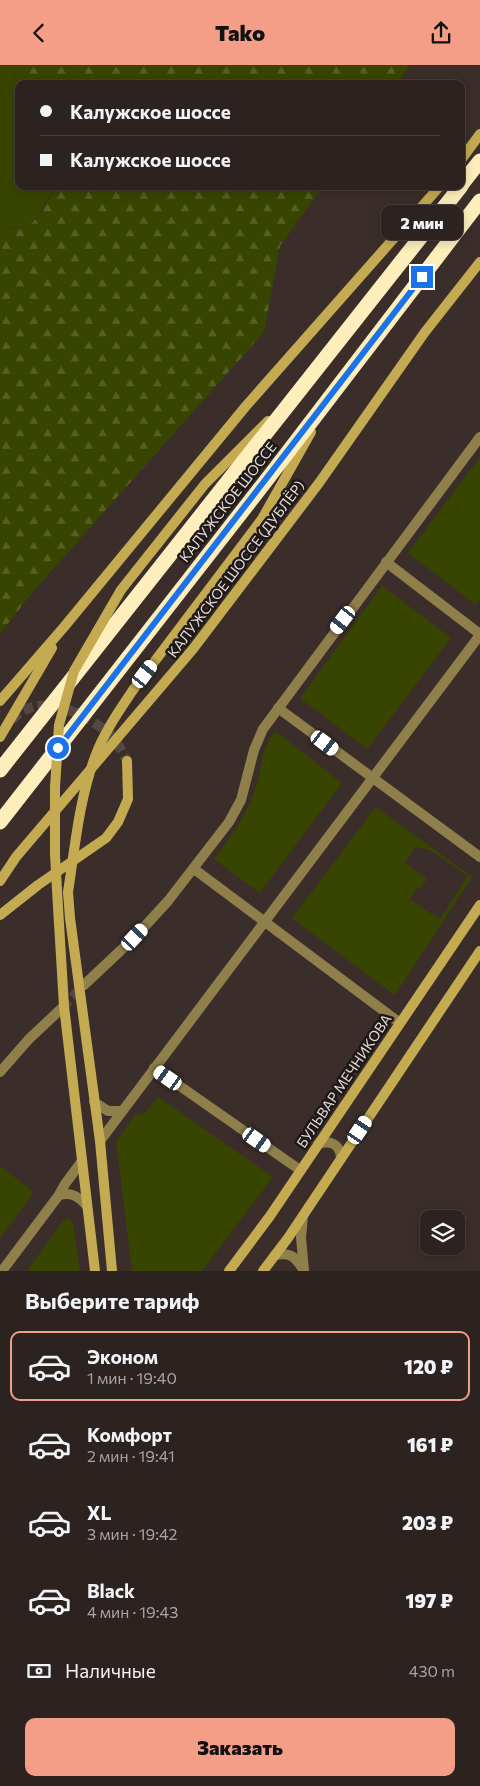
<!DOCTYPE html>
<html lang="ru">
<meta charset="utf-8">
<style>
:root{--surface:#2c2220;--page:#382f2d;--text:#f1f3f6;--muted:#a6a4a5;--line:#483f3e;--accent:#f49e88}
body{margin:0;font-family:Commissioner,sans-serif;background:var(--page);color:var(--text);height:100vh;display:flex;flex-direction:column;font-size:19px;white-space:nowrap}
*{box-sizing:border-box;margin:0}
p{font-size:16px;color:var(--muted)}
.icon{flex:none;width:28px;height:28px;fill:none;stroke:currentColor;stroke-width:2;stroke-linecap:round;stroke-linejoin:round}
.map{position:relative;height:1206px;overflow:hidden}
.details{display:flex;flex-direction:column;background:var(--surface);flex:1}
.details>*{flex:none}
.banner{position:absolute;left:15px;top:15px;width:450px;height:110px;border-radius:10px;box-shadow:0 2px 12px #0003,0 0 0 1px var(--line);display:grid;align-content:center;height:110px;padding:0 25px;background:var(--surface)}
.controls{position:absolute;left:420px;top:1145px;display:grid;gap:10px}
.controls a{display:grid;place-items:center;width:45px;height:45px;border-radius:10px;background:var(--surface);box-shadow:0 2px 12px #0003,0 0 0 1px var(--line);font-size:25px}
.end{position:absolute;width:22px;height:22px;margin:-11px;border:6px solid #1a73e8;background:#fff;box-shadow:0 0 0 2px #fff}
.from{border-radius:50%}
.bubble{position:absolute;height:35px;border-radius:10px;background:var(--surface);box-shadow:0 2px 12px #0003,0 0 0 1px var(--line);font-size:16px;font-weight:800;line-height:35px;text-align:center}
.car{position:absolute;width:15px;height:30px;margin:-15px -8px;border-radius:6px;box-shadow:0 0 4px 1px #0007;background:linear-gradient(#fff 24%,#345 0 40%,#fff 0 76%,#345 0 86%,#fff 0)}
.banner b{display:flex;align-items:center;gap:18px;height:48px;font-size:19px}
.banner b+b{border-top:1px solid var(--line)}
.banner i{width:12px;height:12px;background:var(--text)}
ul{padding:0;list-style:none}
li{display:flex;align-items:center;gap:15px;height:70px;margin:0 10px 8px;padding:0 15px;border:2px solid transparent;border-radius:10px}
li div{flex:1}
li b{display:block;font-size:19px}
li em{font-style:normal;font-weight:800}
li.on{border-color:var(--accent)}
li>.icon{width:45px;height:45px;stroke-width:1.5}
h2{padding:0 25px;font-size:22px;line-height:60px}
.pay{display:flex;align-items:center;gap:12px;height:55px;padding:0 25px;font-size:19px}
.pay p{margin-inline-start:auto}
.primary-button{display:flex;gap:10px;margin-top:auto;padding:10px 25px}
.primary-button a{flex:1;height:58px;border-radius:10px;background:var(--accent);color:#111;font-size:20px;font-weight:800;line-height:58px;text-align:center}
header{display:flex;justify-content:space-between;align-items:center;height:65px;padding:0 25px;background:var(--accent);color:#111;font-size:22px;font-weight:800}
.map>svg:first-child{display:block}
.green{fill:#384500;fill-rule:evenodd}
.forest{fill:url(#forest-firs)}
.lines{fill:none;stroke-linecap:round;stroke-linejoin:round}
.street-tunnel{stroke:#554844;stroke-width:10;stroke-dasharray:10 5;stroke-linecap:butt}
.secondary-tunnel{stroke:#554844;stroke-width:10;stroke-dasharray:10 5;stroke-linecap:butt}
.street{stroke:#8f7f4a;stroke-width:10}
.secondary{stroke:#c4ab51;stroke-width:10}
.highway{stroke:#fdeebb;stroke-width:15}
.secondary-bridge{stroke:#c4ab51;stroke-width:10}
.route{stroke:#1a73e8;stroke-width:6}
.labels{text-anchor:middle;stroke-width:5;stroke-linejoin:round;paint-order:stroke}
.street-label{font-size:14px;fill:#e6ddda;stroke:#1e1816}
</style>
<header><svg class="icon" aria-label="back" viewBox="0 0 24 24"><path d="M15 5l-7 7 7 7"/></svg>Tako<svg class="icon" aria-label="share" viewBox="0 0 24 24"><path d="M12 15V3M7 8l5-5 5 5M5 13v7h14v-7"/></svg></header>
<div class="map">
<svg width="480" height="1206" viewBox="0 0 480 1206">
<defs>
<pattern id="forest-firs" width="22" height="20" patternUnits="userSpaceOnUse" patternTransform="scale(1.25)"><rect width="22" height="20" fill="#384500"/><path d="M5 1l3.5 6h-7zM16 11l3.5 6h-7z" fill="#555f25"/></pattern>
</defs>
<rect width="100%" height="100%" fill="#3b2e2a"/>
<g class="green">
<path d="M0 0H16L15 27 19 38V121H59C30 148 50 164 0 164Z"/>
<polygon points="480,392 480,535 476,540 408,488"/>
<polygon points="382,521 451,573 367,684 300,633"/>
<path d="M275 666 342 718 260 828 214 794C230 773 245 753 254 728 262 707 260 685 275 666Z"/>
<path d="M376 742 472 812 395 930 292 853ZM415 782 430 785 468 811 440 854 422 843 410 834 418 822 421 823 427 814 405 797Z"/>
<polygon points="158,1032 273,1112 202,1206 132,1206 116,1077 135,1050 144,1049"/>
<polygon points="0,1101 34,1127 0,1173"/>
<polygon points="69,1153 73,1158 80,1206 27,1206 64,1155"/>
</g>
<g class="forest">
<polygon points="16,0 410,0 397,19 19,19 19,38 15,27"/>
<path d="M59 121H323L280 181 264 267 31 529 0 569V164C6 164 14 165 20 163 41 160 45 134 59 121Z"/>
</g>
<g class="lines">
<polyline class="street-tunnel" points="62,943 84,920"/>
<path class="secondary-tunnel" d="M12 655C37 626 82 646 107 667 116 674 121 685 127 696"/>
<g class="street">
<polyline points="386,497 480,569"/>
<polyline points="278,643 480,792"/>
<polyline points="194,804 400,958"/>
<polyline points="84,920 135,872 168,836 229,757 241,735 254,685 263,664 480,372"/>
<polyline points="154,1003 300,1105"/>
<polyline points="0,1007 29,974 62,943"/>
<polyline points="94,1037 108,1046 121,1046"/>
<polyline points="100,1076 480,570"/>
<path d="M318 1079C331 1075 340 1079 341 1093"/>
<path d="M59 1130C71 1127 78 1131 86 1140"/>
<polyline points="303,1151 301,1172 304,1206"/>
<path d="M275 1190C291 1187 295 1192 303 1204"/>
<polyline points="2,1206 59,1130 65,1119 82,1096"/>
</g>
<g class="secondary">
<polyline points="461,95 480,69"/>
<polyline points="136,506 205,419 268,356"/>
<polyline points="133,625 262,454 311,367"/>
<polyline points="0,636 64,562 246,341 440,121"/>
<polyline points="0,672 52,583"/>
<polyline points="0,816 16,792 193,584 319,418 425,267 480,197"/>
<polyline points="68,827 70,853 100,1076 112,1206"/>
<polyline points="58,842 64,941 95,1206"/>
<polyline points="0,850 38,820 106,773 118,757 128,734 127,696"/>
<polyline points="229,1206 270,1151 480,840"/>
<polyline points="263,1206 288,1173 480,886"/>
</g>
<g class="highway">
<polyline points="461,120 480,96"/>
<polyline points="0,705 461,121"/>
<polyline points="0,757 265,417 480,136"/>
</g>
<g class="secondary-bridge">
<path d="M68 827C75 782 79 735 95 692 104 667 119 646 133 625"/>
<polyline points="58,842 55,790 55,722 59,660 74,606 121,525 136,506"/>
</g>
</g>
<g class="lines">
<polyline class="route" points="58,683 422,212"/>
</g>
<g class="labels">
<g class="street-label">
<text transform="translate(228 437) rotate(-52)" y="5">КАЛУЖСКОЕ ШОССЕ</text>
<text transform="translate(236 504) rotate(-53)" y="5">КАЛУЖСКОЕ ШОССЕ (ДУБЛЁР)</text>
<text transform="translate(344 1016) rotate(-56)" y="5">БУЛЬВАР МЕЧНИКОВА</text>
</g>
</g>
</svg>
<div class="controls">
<a><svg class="icon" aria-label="layers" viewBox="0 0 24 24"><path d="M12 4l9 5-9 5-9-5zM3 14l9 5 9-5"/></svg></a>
</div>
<i class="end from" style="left:58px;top:683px"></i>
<i class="end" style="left:422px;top:212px"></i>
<div class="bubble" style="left:381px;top:140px;width:82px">2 мин</div>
<i class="car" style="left:343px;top:555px;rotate:217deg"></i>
<i class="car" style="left:145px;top:609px;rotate:37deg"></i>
<i class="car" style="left:325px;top:678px;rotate:127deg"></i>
<i class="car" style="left:135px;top:872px;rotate:43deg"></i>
<i class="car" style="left:168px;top:1013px;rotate:305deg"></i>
<i class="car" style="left:360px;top:1065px;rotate:34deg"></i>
<i class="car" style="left:257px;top:1075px;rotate:125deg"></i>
<div class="banner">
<b><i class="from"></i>Калужское шоссе</b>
<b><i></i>Калужское шоссе</b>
</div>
</div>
<section class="details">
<h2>Выберите тариф</h2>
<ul>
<li class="on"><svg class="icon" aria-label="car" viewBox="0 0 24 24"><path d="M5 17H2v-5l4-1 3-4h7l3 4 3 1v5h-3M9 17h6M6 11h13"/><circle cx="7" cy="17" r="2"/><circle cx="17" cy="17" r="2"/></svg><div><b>Эконом</b><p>1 мин · 19:40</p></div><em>120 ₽</em></li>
<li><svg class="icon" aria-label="car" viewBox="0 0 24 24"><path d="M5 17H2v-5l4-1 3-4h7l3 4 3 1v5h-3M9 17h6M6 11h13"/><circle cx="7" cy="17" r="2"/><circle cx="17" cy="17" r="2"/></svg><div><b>Комфорт</b><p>2 мин · 19:41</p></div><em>161 ₽</em></li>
<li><svg class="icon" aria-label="car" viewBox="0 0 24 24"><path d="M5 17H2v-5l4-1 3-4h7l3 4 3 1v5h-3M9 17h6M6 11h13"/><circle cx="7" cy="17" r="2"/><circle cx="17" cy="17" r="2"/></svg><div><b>XL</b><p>3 мин · 19:42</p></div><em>203 ₽</em></li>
<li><svg class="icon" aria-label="car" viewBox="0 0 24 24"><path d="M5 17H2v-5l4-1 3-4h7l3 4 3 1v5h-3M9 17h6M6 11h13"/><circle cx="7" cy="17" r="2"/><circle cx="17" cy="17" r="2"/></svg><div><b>Black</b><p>4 мин · 19:43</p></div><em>197 ₽</em></li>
</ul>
<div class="pay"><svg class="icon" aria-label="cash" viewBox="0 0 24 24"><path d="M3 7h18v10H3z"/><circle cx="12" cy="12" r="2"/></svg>Наличные<p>430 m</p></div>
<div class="primary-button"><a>Заказать</a></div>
</section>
